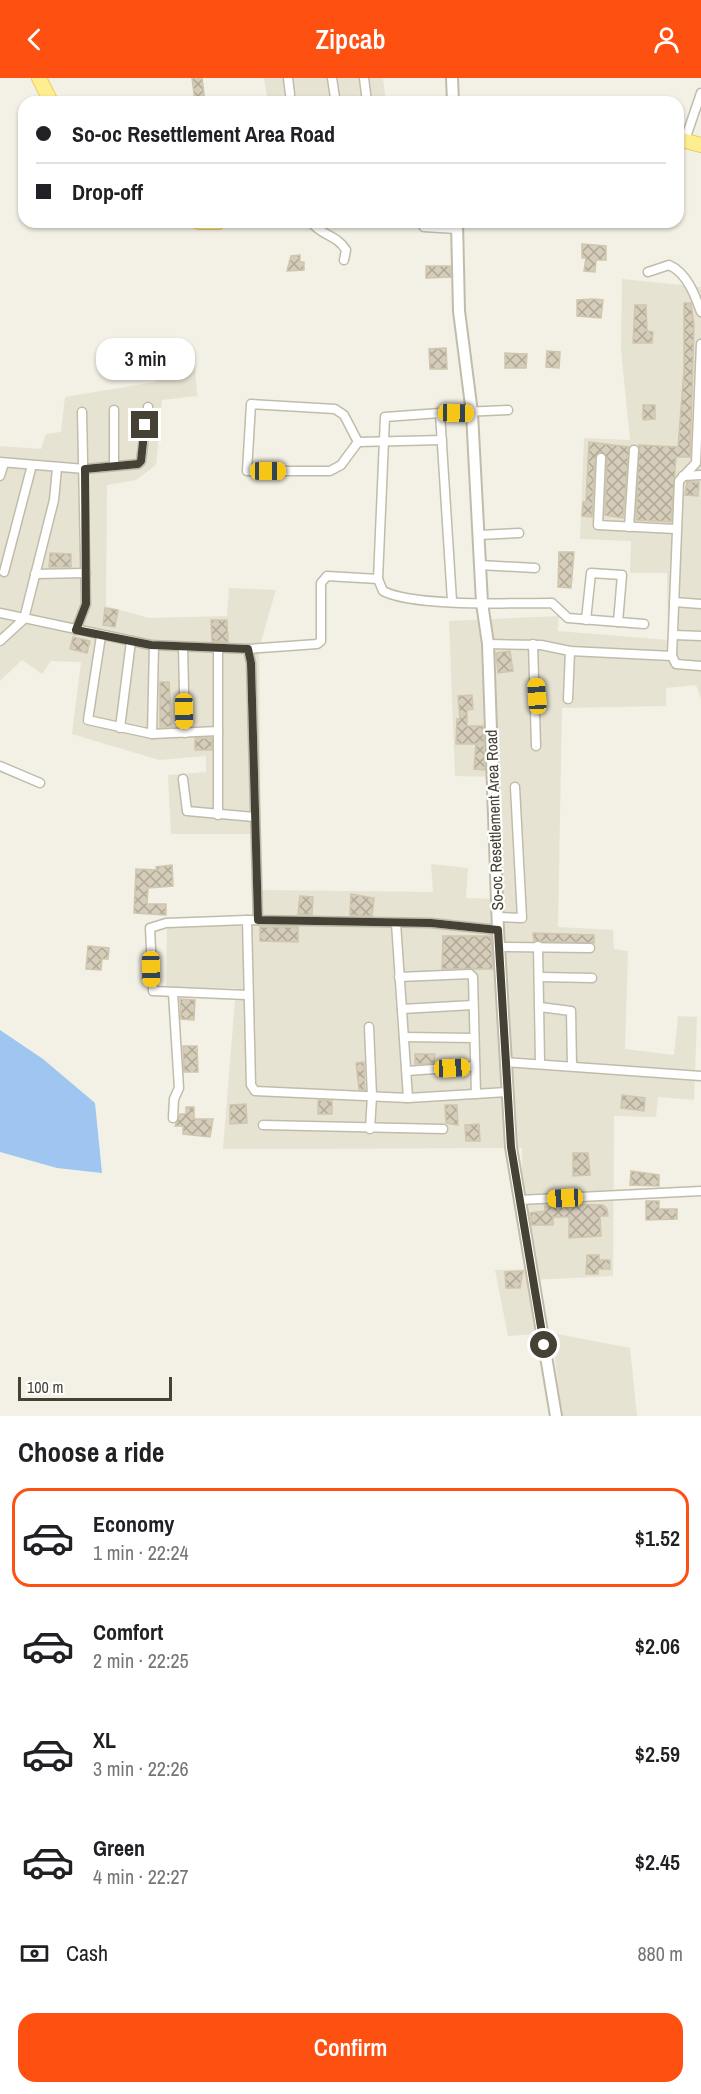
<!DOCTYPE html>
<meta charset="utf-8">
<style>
:root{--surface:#fff;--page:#f2f2f2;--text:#202124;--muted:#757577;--line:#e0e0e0;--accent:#fe5010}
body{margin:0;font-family:"Archivo Narrow",sans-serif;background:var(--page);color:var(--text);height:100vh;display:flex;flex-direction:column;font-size:22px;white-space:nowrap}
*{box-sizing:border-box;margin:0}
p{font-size:20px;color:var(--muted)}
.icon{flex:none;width:33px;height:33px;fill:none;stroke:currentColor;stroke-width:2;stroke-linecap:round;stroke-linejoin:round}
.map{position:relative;height:1338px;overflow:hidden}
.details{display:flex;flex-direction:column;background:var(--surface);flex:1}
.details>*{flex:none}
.top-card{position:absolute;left:18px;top:18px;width:666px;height:132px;border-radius:18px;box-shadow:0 2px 4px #0004;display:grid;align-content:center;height:132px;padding:0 18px;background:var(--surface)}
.scale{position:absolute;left:18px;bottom:15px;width:154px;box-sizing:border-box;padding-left:6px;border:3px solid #454134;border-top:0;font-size:16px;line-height:21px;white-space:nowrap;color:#454134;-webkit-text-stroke:4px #fff;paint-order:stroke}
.end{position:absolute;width:27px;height:27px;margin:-14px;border:8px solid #454134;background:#fff;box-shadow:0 0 0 3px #fff}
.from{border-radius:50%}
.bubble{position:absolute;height:42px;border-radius:18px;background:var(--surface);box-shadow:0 2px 4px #0004;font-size:20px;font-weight:600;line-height:42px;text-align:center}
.car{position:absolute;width:18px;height:36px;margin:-18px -9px;border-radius:8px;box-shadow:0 0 4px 2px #0007;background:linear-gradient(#f5c518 24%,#345 0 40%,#f5c518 0 76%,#345 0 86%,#f5c518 0)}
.top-card b{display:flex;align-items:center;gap:21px;height:57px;font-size:22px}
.top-card b+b{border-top:2px solid var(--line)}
.top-card i{width:15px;height:15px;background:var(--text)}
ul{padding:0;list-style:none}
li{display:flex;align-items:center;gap:18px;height:99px;margin:0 12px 9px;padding:0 6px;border:3px solid transparent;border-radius:18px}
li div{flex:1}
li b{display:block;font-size:22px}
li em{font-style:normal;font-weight:600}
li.selected{border-color:var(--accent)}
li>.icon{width:54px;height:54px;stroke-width:1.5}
h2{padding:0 18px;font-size:27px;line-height:72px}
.pay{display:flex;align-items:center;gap:15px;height:66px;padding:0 18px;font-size:22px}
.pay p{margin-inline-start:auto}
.primary-button{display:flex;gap:12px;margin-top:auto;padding:12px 18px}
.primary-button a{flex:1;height:69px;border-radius:18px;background:var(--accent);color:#fff;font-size:24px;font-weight:600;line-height:69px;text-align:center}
header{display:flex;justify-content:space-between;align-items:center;height:78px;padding:0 18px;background:var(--accent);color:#fff;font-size:27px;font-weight:600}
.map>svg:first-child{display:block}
.residential{fill:#e7e3d3}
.water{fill:#9fc6f1}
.building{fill:url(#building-cross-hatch);stroke:#d0c6ad;stroke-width:1.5}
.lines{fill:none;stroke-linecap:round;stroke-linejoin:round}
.minor-casing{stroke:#c1bcaa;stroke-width:11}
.tertiary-casing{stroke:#c1bcaa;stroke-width:14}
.primary-casing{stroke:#e6cd60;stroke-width:16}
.minor{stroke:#fff;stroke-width:8}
.tertiary{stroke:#fff;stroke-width:10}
.primary{stroke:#ffed92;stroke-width:14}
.route{stroke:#454134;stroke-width:8}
.labels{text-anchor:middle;stroke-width:4.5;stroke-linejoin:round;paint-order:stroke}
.street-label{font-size:16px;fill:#454134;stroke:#fff}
</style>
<header><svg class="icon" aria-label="back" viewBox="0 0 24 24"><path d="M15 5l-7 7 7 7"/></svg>Zipcab<svg class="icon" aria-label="person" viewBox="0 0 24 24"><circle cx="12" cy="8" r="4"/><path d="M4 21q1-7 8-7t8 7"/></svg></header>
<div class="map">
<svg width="701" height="1338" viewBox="0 0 701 1338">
<defs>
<pattern id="building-cross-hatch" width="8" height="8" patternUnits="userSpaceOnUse" patternTransform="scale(1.5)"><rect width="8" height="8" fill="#d5cdba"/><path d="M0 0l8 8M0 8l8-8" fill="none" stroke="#afa898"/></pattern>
</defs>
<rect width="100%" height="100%" fill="#f3f0e5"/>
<g class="residential">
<polygon points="264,0 383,0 386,24 268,24"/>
<polygon points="622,201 701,209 701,621 696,607 666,610 666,628 562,630 558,849 613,852 614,871 628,873 625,971 674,977 678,938 697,939 694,1022 658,1019 656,1039 614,1038 613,1198 531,1202 535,1256 508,1258 495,1192 534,1191 522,1117 522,1070 223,1071 236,910 166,911 167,846 257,842 258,812 433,814 431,786 468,790 466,820 498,821 492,699 455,698 449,543 559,538 558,553 668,562 667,495 630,495 631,463 580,461 584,360 630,362 621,272"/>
<polygon points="162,284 195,286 197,318 162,322 156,387 136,402 107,407 106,528 149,540 227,538 229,510 276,512 259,570 261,756 171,756 168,697 206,694 206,678 159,682 72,656 81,584 51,583 42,596 22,582 0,603 0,368 41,371 46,356 61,354 65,319 155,304"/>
<polygon points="552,1255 630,1270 637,1338 562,1338"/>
</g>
<polygon class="water" points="0,952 43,981 95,1025 102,1095 57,1090 0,1074"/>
<g class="building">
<polygon points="192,0 202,0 205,24 195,24"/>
<polygon points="582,166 606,168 606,182 596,182 595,194 584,193 586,180 582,180"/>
<polygon points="300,177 300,184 304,184 304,192 287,193 291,178"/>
<polygon points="426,188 450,188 451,199 426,200"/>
<polygon points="593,221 603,222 601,240 577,238 577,222"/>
<polygon points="684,225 691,225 694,247 690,379 676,379 671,444 636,442 639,367 678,369 684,292"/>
<polygon points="635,227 646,227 647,253 653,254 652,265 633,265"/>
<polygon points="446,270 447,291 430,291 429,271"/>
<polygon points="547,273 560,274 559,290 546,289"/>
<polygon points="505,275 527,276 526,290 505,290"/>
<polygon points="643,327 655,327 655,341 643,342"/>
<polygon points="589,364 629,369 623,440 605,437 607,380 601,374 595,380 592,439 582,438 583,424 586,424"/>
<polygon points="687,404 699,404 698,418 685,417"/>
<polygon points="559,474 574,474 571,510 558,509"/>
<polygon points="50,475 71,476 71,489 49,489"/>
<polygon points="105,530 118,532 115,549 103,547"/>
<polygon points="211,542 227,542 228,564 212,563"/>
<polygon points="73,559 90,563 87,575 70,571"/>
<polygon points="510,573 513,593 498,595 496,575"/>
<polygon points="160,604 169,604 172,649 160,649"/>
<polygon points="472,617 473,631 467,632 467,648 483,648 485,692 474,691 476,666 456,666 457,641 460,641 458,618"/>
<rect x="195" y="660" width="17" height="12"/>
<polygon points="172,787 173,808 148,810 147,826 166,826 166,837 134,835 136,791 157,792 156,789"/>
<polygon points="351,816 374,820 372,838 350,837"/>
<polygon points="300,818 313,819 312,837 298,836"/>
<polygon points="260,849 298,849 298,864 260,863"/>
<polygon points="533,855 594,857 594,865 534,863"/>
<polygon points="443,858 491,858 493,891 442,891"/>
<polygon points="88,868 109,870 108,881 102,881 101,892 86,891"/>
<polygon points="180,921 195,922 194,942 181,941"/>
<polygon points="183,968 197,968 198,994 184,994"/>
<polygon points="415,976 435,976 434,985 415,986"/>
<polygon points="364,984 365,1012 359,1011 356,985"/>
<polygon points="622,1017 645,1020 644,1033 621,1030"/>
<polygon points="318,1022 332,1023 332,1036 318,1036"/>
<polygon points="246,1026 247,1045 230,1046 230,1027"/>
<polygon points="445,1027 457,1027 458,1047 446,1045"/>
<polygon points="186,1029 194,1029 194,1041 213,1041 210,1059 183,1056 183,1048 175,1048 180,1036 186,1036"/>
<polygon points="479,1046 480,1063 466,1063 465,1047"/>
<polygon points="573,1075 588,1075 590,1097 573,1098"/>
<polygon points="631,1093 659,1097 659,1108 630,1107"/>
<polygon points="646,1123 659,1123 659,1131 677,1131 677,1141 646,1142"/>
<polygon points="570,1126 603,1127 607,1131 608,1138 600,1138 601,1158 569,1160 569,1139 553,1139 553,1147 532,1147 530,1135 545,1133 545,1128 570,1130"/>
<polygon points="587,1177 599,1177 599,1182 610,1182 610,1191 598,1191 598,1196 586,1196"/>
<polygon points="523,1193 520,1210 506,1210 505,1194"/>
</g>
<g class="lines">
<g class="minor-casing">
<g id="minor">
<polyline points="288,0 290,16"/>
<polyline points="332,0 335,20"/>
<polyline points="364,0 367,24"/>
<polyline points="685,62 701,15"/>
<path d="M311 144C323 159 336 156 346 172L344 182"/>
<polyline points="424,149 457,151"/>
<path d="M648 194 669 187C687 195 695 217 701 234"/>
<polygon points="251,326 335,331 344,337 358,364 341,387 330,393 247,393"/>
<polyline points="114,332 114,388"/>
<path d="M440 335 385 339 378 501 383 513C414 529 513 525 552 525L568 540 644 546"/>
<polyline points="358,364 442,362"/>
<polyline points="601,380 598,447 675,451"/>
<polyline points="0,384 85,391 138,386 141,383 148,329"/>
<polyline points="0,398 4,385"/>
<polyline points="683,398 701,397"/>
<polyline points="629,449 634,372"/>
<polyline points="478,457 519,455"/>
<polyline points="480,487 535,490"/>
<polyline points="4,494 32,387"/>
<polyline points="35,496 86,495"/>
<polyline points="452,523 440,335 508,332"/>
<polyline points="674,524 701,526"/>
<polyline points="0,535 151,567 248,571 251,585 258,842"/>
<polyline points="586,542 591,495 622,497 618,544"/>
<polyline points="76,552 86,526 82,334"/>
<polyline points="674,557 701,558"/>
<polyline points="101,558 88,642 152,656 218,653"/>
<polyline points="0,563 24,541 54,422 57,390"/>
<polyline points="488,566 541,567 570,573 672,578 679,403 696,385 701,266"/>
<polyline points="533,566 536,668"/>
<polyline points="183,569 185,655"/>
<polyline points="218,571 218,737"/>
<polyline points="248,571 317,566 321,563 321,505 327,498 378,501"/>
<polyline points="672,578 676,586 701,588"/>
<polyline points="568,621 570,573"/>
<polyline points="120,650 131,563"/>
<polyline points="152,656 154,567"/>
<polyline points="0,688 40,705"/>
<polyline points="183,701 187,733 254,739"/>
<polyline points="498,839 522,840 515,709"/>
<polyline points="247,842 166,845 150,850 153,913 247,917"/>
<polyline points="396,845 408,1020"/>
<polyline points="498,852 431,845 247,842 251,1007 255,1013 408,1020 507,1014"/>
<polyline points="538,868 540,985"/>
<polyline points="500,869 590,870"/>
<polyline points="399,899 470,896 473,899 476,1016"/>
<polyline points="540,899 592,900"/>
<polyline points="540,929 571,933 572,988"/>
<polyline points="402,931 473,927"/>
<polyline points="369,949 372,1018 370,1051"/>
<polyline points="404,959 474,960"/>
<polyline points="506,984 701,998"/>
<polyline points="407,993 475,988"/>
<polyline points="173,1040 174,1021 179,1010 173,915"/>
<polyline points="263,1047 443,1051"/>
<polyline points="519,1122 701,1113"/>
</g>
</g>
<g class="tertiary-casing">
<g id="tertiary">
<polyline points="452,0 453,24"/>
<polyline points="457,144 459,233 472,335 482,525 488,566 498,852 511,1069 556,1338"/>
</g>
</g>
<g class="primary-casing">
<g id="primary">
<polyline points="39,0 51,24"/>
<polyline points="678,61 701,67"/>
<polyline points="199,144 218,144"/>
</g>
</g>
<use href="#minor" class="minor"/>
<use href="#tertiary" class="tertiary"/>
<use href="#primary" class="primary"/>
</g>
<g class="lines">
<polyline class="route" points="145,347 141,383 138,386 85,391 86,526 76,552 151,567 248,571 251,585 258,842 431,845 498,852 511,1069 544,1267"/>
</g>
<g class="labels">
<g class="street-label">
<text transform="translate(494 742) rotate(-92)" y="6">So-oc Resettlement Area Road</text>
</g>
</g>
</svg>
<div class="scale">100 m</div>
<i class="end from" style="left:544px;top:1267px"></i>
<i class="end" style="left:145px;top:347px"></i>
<div class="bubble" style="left:96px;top:260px;width:99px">3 min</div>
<i class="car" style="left:456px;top:335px;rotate:91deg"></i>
<i class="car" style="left:268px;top:393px;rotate:90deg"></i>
<i class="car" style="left:537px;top:618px;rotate:356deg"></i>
<i class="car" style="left:184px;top:633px;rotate:179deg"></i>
<i class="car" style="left:151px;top:891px;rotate:179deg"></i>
<i class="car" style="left:452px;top:990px;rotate:87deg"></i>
<i class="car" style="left:565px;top:1120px;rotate:267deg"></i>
<div class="top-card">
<b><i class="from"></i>So-oc Resettlement Area Road</b>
<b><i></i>Drop-off</b>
</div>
</div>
<section class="details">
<h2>Choose a ride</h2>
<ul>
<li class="selected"><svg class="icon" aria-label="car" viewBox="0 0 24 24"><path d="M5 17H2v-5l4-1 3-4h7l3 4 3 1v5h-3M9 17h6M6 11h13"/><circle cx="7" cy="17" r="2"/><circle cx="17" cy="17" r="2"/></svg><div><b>Economy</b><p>1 min · 22:24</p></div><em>$1.52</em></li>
<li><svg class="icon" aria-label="car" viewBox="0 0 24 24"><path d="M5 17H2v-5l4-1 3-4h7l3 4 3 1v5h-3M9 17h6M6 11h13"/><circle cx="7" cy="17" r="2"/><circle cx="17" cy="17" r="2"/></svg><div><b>Comfort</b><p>2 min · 22:25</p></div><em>$2.06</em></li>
<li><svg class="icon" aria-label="car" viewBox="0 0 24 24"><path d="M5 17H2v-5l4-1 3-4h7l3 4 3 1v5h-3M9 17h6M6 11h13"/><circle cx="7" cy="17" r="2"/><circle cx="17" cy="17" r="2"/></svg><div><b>XL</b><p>3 min · 22:26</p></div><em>$2.59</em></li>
<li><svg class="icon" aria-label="car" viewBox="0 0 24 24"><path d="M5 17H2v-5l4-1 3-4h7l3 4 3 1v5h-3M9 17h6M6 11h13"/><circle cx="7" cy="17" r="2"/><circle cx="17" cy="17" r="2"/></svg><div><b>Green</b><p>4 min · 22:27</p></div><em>$2.45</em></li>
</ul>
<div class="pay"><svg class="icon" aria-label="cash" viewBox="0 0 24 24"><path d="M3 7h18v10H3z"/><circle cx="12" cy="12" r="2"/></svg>Cash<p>880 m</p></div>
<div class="primary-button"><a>Confirm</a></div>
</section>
